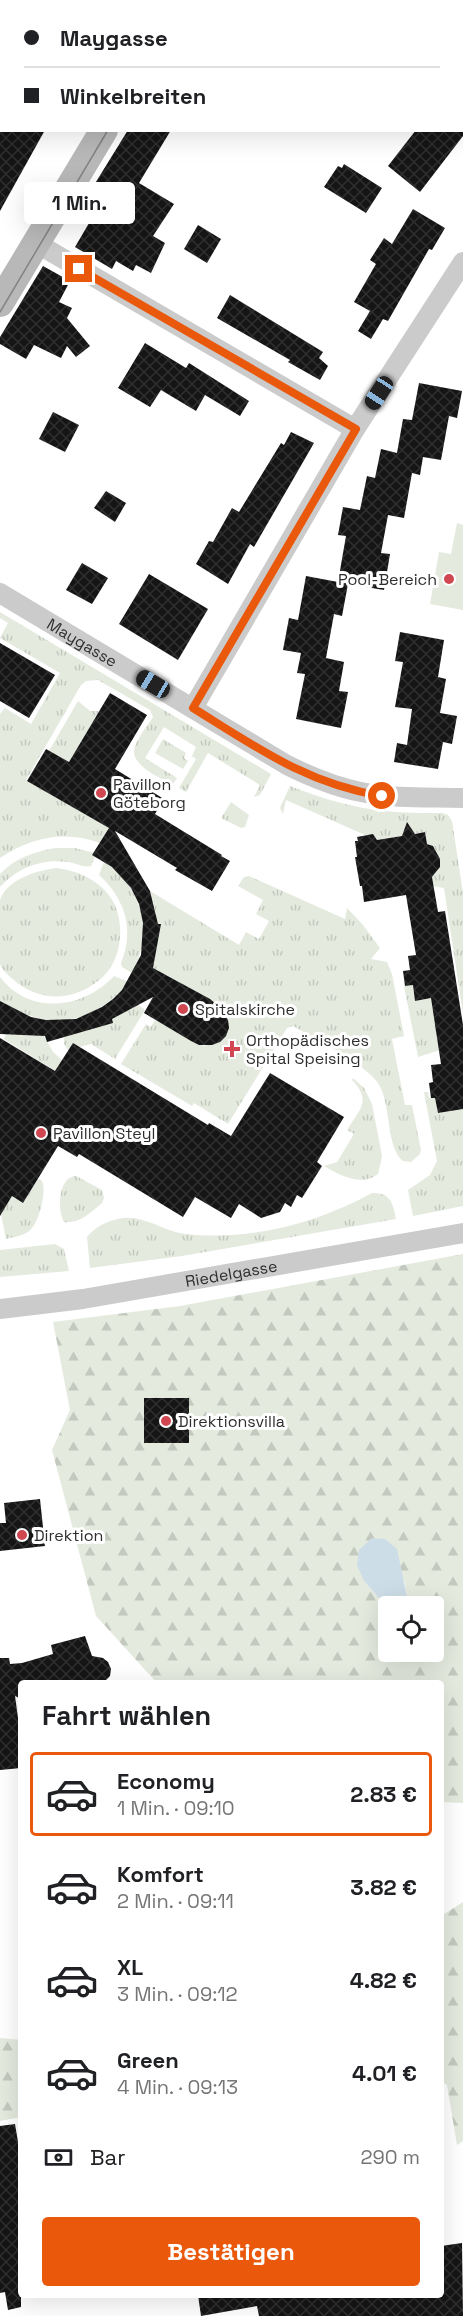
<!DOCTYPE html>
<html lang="de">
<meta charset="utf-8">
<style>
:root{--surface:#fff;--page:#f6f6f6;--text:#202124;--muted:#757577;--line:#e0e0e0;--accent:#ea580c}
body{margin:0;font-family:"Space Grotesk",sans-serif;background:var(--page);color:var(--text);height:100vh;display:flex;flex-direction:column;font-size:22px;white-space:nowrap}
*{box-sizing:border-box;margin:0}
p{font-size:20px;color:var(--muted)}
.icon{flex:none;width:33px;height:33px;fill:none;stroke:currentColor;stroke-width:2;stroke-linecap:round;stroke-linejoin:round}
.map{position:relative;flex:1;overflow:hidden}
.panel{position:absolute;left:18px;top:1680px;width:426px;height:618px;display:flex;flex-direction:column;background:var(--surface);border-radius:6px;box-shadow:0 6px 24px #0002}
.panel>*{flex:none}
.top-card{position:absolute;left:0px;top:0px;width:464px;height:132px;box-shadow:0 6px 24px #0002;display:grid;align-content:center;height:132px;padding:0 24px;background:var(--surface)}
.fabs{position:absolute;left:378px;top:1596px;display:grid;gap:12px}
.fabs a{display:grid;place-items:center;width:66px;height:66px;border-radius:6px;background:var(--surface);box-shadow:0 6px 24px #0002;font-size:30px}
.end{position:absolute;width:27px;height:27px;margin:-14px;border:8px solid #ea580c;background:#fff;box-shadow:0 0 0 3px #fff}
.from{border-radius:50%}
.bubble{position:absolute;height:42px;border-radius:6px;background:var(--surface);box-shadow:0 6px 24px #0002;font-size:20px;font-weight:700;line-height:42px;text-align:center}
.car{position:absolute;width:18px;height:36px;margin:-18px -9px;border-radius:8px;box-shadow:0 0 4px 2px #0007;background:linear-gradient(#222 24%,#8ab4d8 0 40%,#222 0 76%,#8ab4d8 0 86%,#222 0)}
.top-card b{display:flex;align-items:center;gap:21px;height:57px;font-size:22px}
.top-card b+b{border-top:2px solid var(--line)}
.top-card i{width:15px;height:15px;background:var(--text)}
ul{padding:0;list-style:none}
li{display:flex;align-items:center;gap:18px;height:84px;margin:0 12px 9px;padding:0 12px;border:3px solid transparent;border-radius:6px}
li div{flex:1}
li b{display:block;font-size:22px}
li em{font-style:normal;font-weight:700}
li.active{border-color:var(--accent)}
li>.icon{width:54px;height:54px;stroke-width:1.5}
h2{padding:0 24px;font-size:27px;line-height:72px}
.pay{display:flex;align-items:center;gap:15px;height:66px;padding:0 24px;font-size:22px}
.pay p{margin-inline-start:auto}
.button{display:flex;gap:12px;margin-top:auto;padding:12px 24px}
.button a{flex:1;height:69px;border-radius:6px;background:var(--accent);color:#fff;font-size:24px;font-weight:700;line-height:69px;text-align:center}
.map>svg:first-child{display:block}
.grass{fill:url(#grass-tufts)}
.forest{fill:url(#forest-firs);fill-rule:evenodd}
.pitch{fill:#e4eade}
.water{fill:#ccdde7}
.building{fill:url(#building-cross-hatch)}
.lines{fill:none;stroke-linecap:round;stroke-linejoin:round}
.street{stroke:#cbcbcb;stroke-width:20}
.secondary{stroke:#b8b8b8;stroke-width:28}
.tram{stroke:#838383;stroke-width:1.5}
.route{stroke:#ea580c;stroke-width:8}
.poi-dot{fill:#d04651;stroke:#fff;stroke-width:2}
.labels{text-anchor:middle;stroke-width:6;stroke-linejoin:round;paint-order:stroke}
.poi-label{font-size:16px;fill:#2e2e2e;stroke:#fff;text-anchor:start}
.street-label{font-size:16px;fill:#2e2e2e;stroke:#fff}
</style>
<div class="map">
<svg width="463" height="2316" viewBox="0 0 463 2316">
<defs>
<pattern id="grass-tufts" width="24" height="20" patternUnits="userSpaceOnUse" patternTransform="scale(1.5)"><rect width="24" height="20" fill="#e4eade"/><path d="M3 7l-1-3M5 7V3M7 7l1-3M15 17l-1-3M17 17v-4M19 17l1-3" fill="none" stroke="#c4c9bf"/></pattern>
<pattern id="forest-firs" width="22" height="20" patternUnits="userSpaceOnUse" patternTransform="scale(1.5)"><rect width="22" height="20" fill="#e4eade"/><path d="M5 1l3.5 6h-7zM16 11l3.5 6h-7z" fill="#c4c9bf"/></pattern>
<pattern id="building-cross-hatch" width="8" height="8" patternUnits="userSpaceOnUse" patternTransform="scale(1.5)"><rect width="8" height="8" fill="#151515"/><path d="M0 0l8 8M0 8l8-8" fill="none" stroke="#2f2f2f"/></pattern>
</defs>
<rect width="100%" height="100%" fill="#fff"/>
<g class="grass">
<path d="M0 612 271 774 260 795 254 797 260 785 208 753 186 792 179 788 196 759 192 756 196 747 164 727 145 758 177 778 173 784C161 779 133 766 134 751 135 741 147 726 153 717L150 710 98 680 86 681 81 685 26 780 110 828 100 843C65 830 31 837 0 858V714L5 708 31 724 60 673 0 638 8 623 0 618Z"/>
<polygon points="78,701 90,711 99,711 69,762 49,751"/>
<polygon points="163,739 186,753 184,758 188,761 183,769 155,753"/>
<path d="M290 786C346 808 382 814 442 813L448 815 452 821 463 893V1014L444 888 434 886 432 877C443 868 440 856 433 846L427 844 425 832 377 840 376 838 365 835 286 800 283 814 280 808Z"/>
<polygon points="231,802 249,815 245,827 241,828 221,818"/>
<path d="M55 848H75L94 853 93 855 95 857 91 866C83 868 76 863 68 862 42 858 17 868 0 887V874C15 858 34 852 55 848Z"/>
<path d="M104 862C113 865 120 873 125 880 147 910 149 941 132 973L122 967 121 963C135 929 125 899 99 875Z"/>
<path d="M57 868C86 872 114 888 119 919 123 941 117 967 98 981 73 1001 40 1002 15 981 10 977 2 970 0 964 0 955 0 942 0 932 0 923 0 909 0 900 7 879 38 870 57 868Z"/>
<path d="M249 876 345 919 347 908 363 925 380 948 371 959 387 962 392 974 404 1036 392 1039 405 1105H412L421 1150 420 1154 411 1162 403 1161C385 1146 392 1104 378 1083 364 1063 315 1039 293 1026L287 1028 228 1124 194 1103 192 1106 121 1064 146 1024 151 1027 155 1020 203 1046 220 1042 228 1020 225 1010 167 975 161 984 151 971C160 944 159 919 150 891L239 945 246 932 259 939 269 921 256 914 263 900 238 886 244 877Z"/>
<path d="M114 976 127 981 126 986C95 1019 57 1032 15 1009 9 1006 4 1005 0 1001V977C30 1016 83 1009 114 976Z"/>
<polygon points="413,985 415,1001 431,998 440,1050 418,1057 404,986"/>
<polygon points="136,1003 145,1010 115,1059 91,1044 68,1050 64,1044 64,1036"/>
<polygon points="10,1025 44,1036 53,1052 62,1060 62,1075 4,1039"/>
<path d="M353 1078 364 1088 372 1104 382 1156 378 1174C362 1187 339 1175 324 1166L337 1162 354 1134 347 1130C360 1109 372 1101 352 1080Z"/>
<polygon points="424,1092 428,1092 429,1098 435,1098 438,1113 463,1109 463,1206 413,1216 408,1190 430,1175 437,1161"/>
<path d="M76 1176 102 1190 104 1198 102 1203C91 1212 80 1224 64 1222 57 1210 58 1177 76 1176Z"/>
<path d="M38 1179 42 1181C47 1191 39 1224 29 1231 23 1236 13 1237 6 1239L1 1214 12 1196 23 1203Z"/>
<path d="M372 1193C391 1192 393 1204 396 1219L182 1256 90 1268 87 1237C96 1226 109 1220 123 1218 146 1216 163 1231 185 1234 249 1241 316 1224 372 1193Z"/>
<polygon points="55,1244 64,1249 69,1271 0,1277 0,1250"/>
</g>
<g class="forest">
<path d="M463 1254V1803L441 1802V1683H157L96 1616 52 1450 70 1410 53 1322 180 1306ZM404 1580 409 1606H434V1652H388V1608L364 1581Z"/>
<polygon points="463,1902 463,2141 457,2145 447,2085 441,2080 441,1916"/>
<polygon points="0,2038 21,2040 21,2117 0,2121"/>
</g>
<polygon class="pitch" points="457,523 463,525 463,610 430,604 439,552 451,554"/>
<polygon class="water" points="372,1538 385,1539 397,1549 409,1606 388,1608 364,1581 357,1565 359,1550"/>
<g class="building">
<polygon points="0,130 45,130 0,211"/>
<polygon points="128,130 171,130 139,183 174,204 153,236 165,243 151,273 136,265 133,271 116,261 112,269 75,247 92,218 78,211"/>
<polygon points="416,130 463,130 463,136 420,192 388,166"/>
<polygon points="344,164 382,188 366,213 324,187 338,166 342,168"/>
<polygon points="413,209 445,228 432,250 429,249 388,321 383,319 371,339 358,331 370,311 354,302 376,264 370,260 384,238 392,244"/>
<polygon points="198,225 221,239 207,263 184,249"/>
<polygon points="43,266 70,281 59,302 72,308 67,318 90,346 76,357 67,346 61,358 34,345 26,359 0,344 0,337"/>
<polygon points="230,295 323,352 319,358 328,366 320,380 288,362 290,360 217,318"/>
<polygon points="145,343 186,368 189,363 249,401 240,416 205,395 196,411 161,390 150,407 118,388"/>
<polygon points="419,383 462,391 457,418 449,416 441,460 423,457 420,475 412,473 404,518 388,515 381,553 390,554 384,590 348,584 342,616 334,614 326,658 344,662 339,691 348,692 341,728 296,719 305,674 297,673 301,653 283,650 289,618 298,620 306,576 338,582 346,536 338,535 343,507 360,510 367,476 375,478 381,449 397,453 403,419 412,420"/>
<polygon points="53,412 79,425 65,452 39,439"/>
<polygon points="291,432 314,443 254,547 250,544 228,584 196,564 209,541 213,542 232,508 239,512 281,443 284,445"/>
<polygon points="106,491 126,503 115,522 94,508"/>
<polygon points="82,563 108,578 92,604 66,590"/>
<polygon points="149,574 208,609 178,660 119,624"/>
<polygon points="400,632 444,640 438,677 446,679 440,713 457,716 452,744 443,742 438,769 394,762 397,743 407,745 412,709 395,707 403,662 395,661"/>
<polygon points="0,643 55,675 29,718 0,701"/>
<polygon points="110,693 147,715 115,769 164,799 155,814 222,855 221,856 230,861 212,891 175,870 177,868 115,831 150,891 158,924 161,924 153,968 210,999 222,1009 228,1020 229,1028 226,1036 220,1042 212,1045 199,1045 191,1041 144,1013 153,997 112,1019 113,1023 47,1042 45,1036 0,1034 0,1001 31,1017 46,1020 76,1019 102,1007 113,999 122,990 141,955 143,923 139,904 131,888 112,867 92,855 109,828 27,781 46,749 69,762"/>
<polygon points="407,822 415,834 425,832 427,844 433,846 440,859 440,867 432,877 438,912 445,911 463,1025 463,1109 438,1113 435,1098 431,1098 429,1083 433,1082 431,1065 441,1064 431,998 415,1001 413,985 405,986 403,971 410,970 408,956 416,955 406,895 364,902 362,886 360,886 355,857 357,857 355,841 358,841 357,837 373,834 377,840 402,836"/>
<polygon points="0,1038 55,1071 73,1043 208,1125 209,1123 231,1136 270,1073 344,1117 317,1162 322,1166 302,1198 297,1195 291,1207 285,1203 280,1212 261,1218 239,1204 231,1218 195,1197 183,1217 79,1154 77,1157 58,1146 23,1203 12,1196 0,1216"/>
<rect x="144" y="1398" width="45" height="45"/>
<polygon points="40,1499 45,1546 0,1551 0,1523 6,1523 4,1503"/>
<polygon points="85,1636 92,1656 103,1658 108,1662 111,1669 110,1676 103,1683 21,1683 21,1699 15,1696 21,1740 21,1768 0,1770 0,1658 9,1658 10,1664 22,1663 53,1654 51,1645"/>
<polygon points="15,2124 21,2160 21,2307 8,2310 5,2292 0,2293 0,2126"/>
<polygon points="462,2243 463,2316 259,2316 257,2306 201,2316 198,2295 441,2295 441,2246"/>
</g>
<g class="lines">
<g class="street">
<polyline points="36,243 355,429"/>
<path id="s1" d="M0 593 287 765C311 777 335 787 361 792 394 799 429 797 463 798"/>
<polyline points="193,708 355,429 463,262"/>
<path id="s2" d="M0 1309 83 1299 463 1233"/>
</g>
<g class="secondary">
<polyline points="181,2 182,0"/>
<polyline points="0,303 104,130"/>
</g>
<g class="tram">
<polyline points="176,2 177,0"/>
<polyline points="186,2 187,0"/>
<polyline points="0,312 108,130"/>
</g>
</g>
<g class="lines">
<path class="route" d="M79 269 356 429 193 708C256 747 307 784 382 796"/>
</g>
<g class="poi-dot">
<circle cx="449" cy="579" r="6"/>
<circle cx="101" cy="793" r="6"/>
<circle cx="183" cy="1009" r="6"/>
<path d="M229 1040h6v6h6v6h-6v6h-6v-6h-6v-6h6z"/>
<circle cx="41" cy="1133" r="6"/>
<circle cx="166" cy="1421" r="6"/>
<circle cx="22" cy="1535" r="6"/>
</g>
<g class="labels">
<g class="poi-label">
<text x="437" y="585" text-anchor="end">Pool-Bereich</text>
<text x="113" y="790">Pavillon<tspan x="113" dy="18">Göteborg</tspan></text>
<text x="195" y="1015">Spitalskirche</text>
<text x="246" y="1046">Orthopädisches<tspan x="246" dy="18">Spital Speising</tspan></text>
<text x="53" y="1139">Pavillon Steyl</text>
<text x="178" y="1427">Direktionsvilla</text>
<text x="34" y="1541">Direktion</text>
</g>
<g class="street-label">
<text dy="6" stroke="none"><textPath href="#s1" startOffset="96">Maygasse</textPath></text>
<text dy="6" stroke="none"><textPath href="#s2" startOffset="234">Riedelgasse</textPath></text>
</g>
</g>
</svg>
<div class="fabs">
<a><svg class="icon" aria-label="locate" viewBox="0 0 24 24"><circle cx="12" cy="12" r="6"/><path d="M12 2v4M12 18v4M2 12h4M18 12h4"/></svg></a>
</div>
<i class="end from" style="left:382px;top:796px"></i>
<i class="end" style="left:79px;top:269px"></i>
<div class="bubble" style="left:24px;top:182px;width:111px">1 Min.</div>
<i class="car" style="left:379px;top:393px;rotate:213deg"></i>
<i class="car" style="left:153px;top:684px;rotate:301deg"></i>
<div class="top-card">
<b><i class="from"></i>Maygasse</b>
<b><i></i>Winkelbreiten</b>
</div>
<section class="panel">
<h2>Fahrt wählen</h2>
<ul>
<li class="active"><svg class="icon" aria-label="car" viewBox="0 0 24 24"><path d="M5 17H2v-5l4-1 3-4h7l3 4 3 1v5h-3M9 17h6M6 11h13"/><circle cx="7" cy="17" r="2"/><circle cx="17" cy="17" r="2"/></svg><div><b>Economy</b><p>1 Min. · 09:10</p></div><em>2.83 €</em></li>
<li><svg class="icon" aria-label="car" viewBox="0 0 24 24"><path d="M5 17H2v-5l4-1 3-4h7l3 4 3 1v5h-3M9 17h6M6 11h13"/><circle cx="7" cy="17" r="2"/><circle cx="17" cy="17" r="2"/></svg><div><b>Komfort</b><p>2 Min. · 09:11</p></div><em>3.82 €</em></li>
<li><svg class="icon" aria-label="car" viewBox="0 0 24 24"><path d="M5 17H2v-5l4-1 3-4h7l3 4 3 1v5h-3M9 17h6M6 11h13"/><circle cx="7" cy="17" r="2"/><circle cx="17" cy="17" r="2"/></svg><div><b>XL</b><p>3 Min. · 09:12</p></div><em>4.82 €</em></li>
<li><svg class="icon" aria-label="car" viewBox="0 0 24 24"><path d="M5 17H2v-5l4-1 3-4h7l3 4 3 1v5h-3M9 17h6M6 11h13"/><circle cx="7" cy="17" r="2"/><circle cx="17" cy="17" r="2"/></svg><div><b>Green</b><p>4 Min. · 09:13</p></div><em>4.01 €</em></li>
</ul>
<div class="pay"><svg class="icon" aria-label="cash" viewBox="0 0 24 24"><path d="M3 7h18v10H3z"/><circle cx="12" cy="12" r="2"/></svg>Bar<p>290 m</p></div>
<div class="button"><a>Bestätigen</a></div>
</section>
</div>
